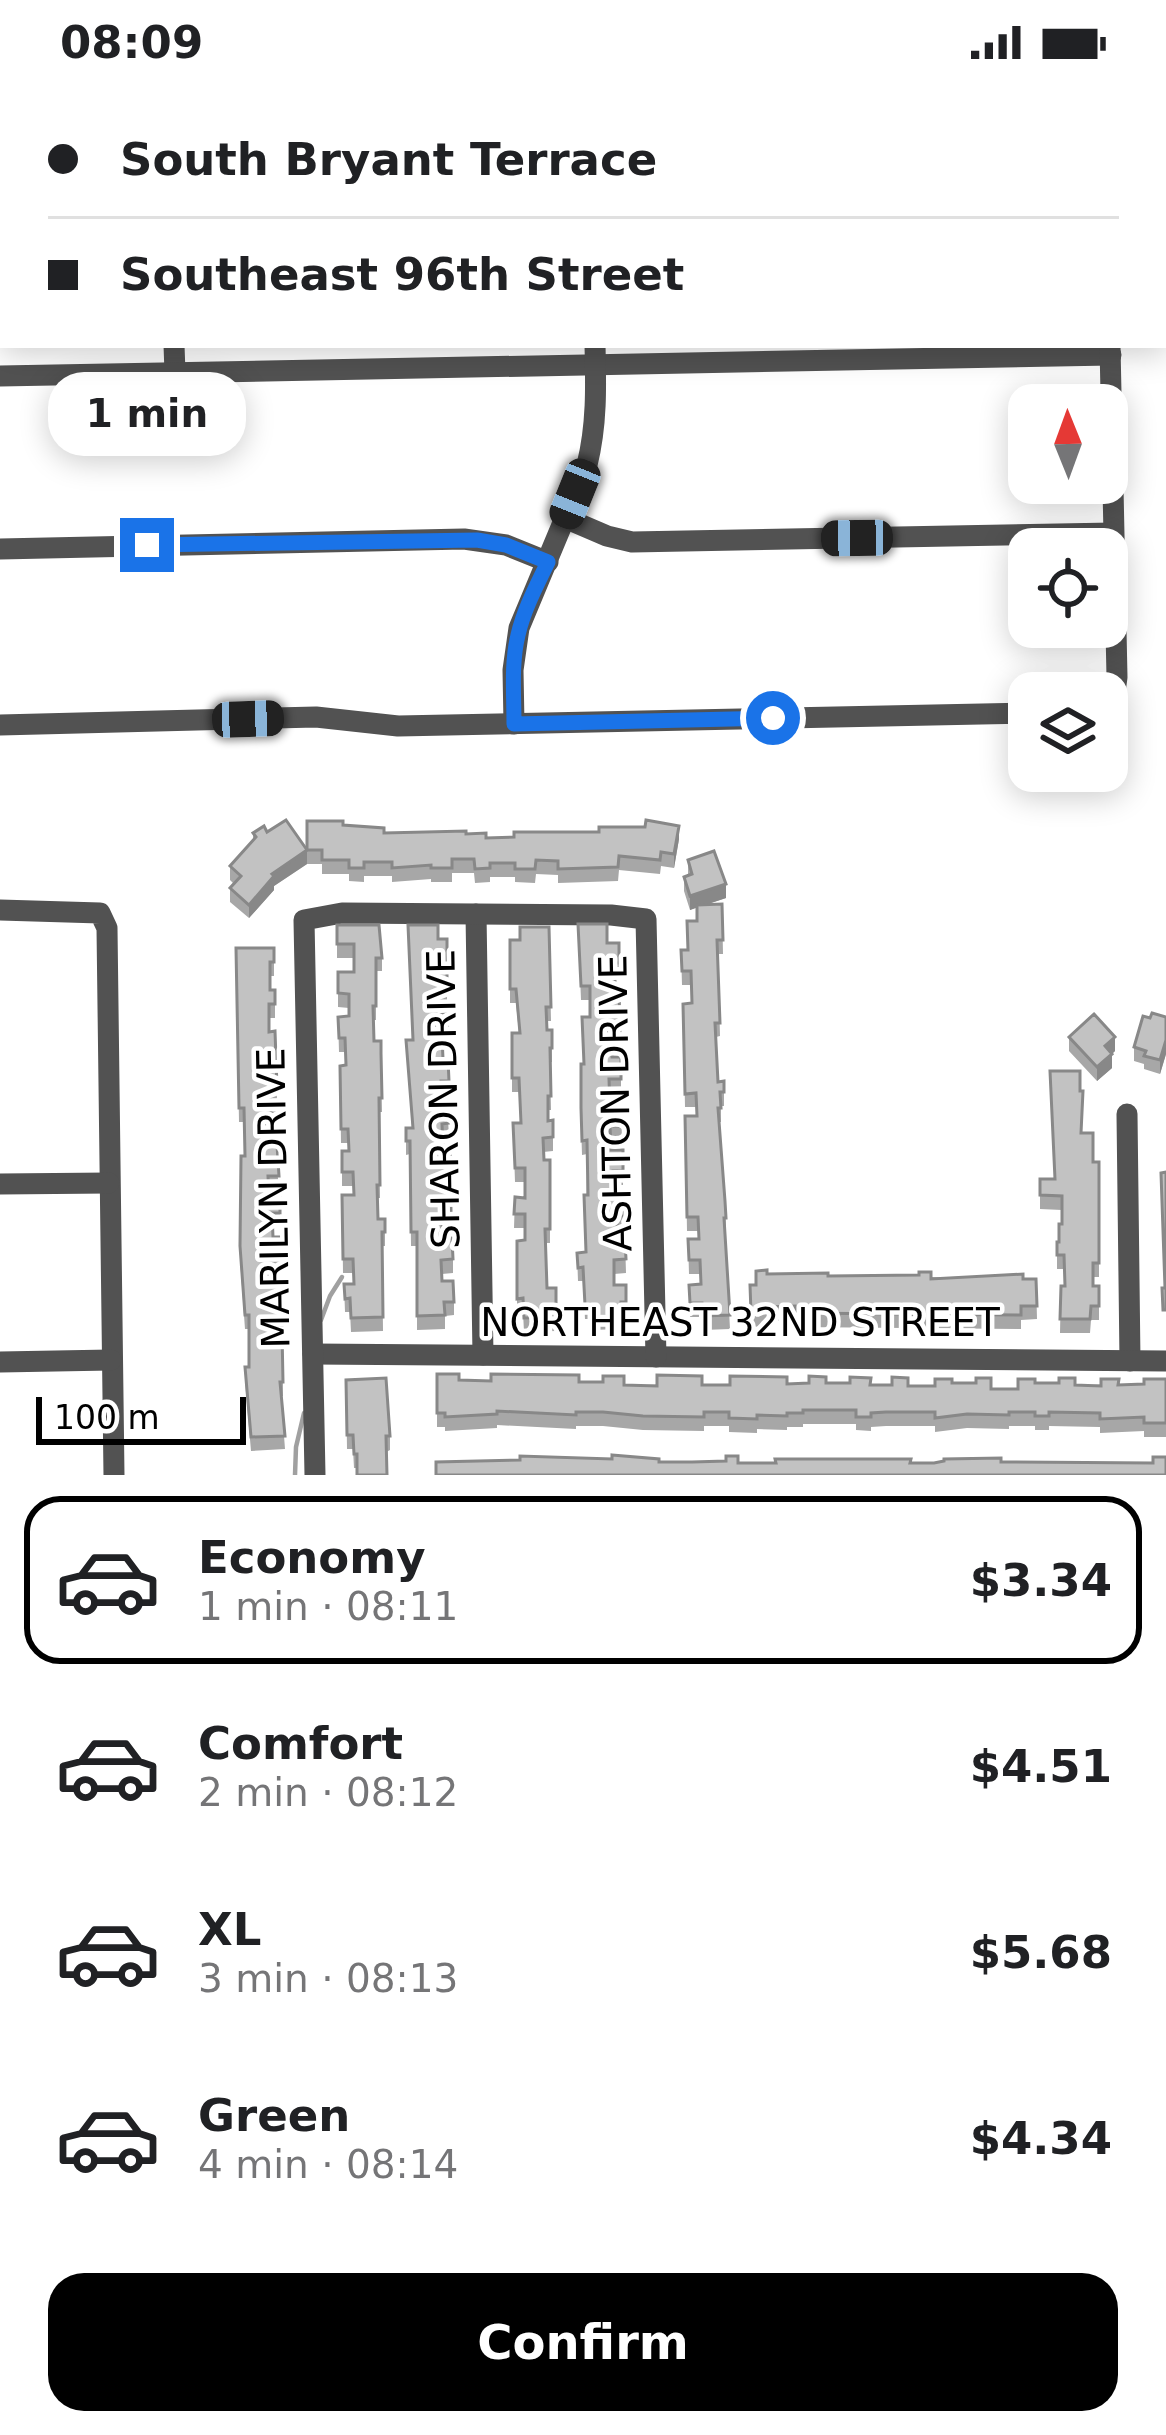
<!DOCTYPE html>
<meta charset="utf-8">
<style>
:root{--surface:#fff;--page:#f6f6f6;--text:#202124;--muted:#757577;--line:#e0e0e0;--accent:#000}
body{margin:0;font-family:"DejaVu Sans",sans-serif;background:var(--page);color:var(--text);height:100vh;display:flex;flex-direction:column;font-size:45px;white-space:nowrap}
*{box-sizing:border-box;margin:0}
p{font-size:39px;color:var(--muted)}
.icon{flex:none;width:66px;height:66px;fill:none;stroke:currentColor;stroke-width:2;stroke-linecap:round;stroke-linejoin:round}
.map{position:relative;height:1391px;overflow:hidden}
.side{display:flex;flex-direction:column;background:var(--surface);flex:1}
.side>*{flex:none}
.banner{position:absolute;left:0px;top:0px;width:1167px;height:264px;box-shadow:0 6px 30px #0003;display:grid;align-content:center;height:264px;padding:0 48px;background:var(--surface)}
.needle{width:78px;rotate:359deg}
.buttons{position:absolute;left:1008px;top:300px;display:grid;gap:24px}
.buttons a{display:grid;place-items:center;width:120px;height:120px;border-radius:24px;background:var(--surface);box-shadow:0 6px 30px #0003;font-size:60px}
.scale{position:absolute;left:36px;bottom:30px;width:210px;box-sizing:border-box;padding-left:12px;border:6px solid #000;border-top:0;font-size:33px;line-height:42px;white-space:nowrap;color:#000;-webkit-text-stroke:9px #fff;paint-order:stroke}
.end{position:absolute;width:54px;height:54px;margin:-27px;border:15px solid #1a73e8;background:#fff;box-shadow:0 0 0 6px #fff}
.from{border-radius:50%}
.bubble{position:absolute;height:84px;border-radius:36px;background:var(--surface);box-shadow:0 6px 30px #0003;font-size:39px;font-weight:700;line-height:84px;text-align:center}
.car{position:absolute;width:36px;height:72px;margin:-36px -18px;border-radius:15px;box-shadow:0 0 9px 3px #0007;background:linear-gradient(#222 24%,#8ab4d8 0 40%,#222 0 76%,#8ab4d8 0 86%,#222 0)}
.banner b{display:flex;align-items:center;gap:42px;height:114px;font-size:45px}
.banner b+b{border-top:3px solid var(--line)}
.banner i{width:30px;height:30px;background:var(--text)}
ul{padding:21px 0 0;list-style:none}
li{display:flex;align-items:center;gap:36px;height:168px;margin:0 24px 18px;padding:0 24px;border:6px solid transparent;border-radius:36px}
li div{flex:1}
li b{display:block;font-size:45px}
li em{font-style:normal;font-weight:700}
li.selected{border-color:var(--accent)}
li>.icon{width:108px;height:108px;stroke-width:1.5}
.action{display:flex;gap:24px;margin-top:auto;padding:24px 48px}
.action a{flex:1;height:138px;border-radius:36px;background:var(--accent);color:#fff;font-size:48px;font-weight:700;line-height:138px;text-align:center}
.status{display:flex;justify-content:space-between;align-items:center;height:84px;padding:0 60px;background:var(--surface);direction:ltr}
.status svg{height:33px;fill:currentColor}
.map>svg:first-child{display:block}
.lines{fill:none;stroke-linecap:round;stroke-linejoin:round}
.stream{stroke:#a0a0a0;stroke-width:4.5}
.minor{stroke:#525252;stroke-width:21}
.wall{fill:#a7a7a7}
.shaded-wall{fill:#888}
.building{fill:#c2c2c2;stroke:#888;stroke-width:3}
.route{stroke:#1a73e8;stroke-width:15}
.labels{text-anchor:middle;stroke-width:9;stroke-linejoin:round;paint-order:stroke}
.street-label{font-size:39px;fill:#000;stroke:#fff}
</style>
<div class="status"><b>08:09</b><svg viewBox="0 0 49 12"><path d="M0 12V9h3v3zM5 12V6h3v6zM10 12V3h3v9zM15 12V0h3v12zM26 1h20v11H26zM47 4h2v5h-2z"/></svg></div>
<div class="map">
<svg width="1166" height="1391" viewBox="0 0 1166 1391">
<rect width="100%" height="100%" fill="#fff"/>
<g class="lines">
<g class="stream">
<polyline points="321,1236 330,1212 342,1193"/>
<polyline points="295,1391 296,1363 304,1329"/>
</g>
<g class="minor">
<polyline points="169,0 169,3"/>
<polyline points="588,0 588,3"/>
<polyline points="761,0 761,3"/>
<polyline points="933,0 933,3"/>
<polyline points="1105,0 1105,3"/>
<polyline points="1164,94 1166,94"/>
<polyline points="174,261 175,289"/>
<polyline points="0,292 1111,271"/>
<polyline points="565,434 607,452 632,458 1113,449"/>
<polyline points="0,465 464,455 506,461 548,478"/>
<polyline points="1107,624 1113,623 1117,593 1110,262"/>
<path d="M514 640 513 586 519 544 587 381C597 341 596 302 595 261"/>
<polyline points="0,641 316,633 398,642 1029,629"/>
<polyline points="0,826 100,829 107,844 114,1391"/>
<polyline points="476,830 483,1271"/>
<polyline points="1127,1030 1130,1277"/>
<polyline points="0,1100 109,1099"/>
<polyline points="313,1270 1166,1277"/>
<polyline points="0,1278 111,1276"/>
<polyline points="315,1391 304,836 342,829 611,831 646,835 656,1273"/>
</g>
</g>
<g class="wall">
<polygon points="307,737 343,741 384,749 466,750 486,754 679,755 674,784 661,782 660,790 619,786 618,797 558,799 558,791 536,790 535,799 515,798 515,793 490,793 490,798 475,799 474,789 452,789 452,798 431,798 431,795 392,798 392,792 364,792 364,798 349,797 349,790 322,790 322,780 307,780"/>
<polygon points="267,748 307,780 274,802 274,806 249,834 230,818 230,804 234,800 230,796 230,782 253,757 253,749"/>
<polygon points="688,776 726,814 705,821 722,820 723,870 718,870 720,952 716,953 718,998 724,997 724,1022 721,1022 721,1038 719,1038 725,1117 726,1148 725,1148 730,1245 703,1246 702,1233 690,1233 689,1201 700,1200 700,1190 689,1190 688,1155 698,1155 698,1147 687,1147 685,1032 697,1032 696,1023 685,1023 683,920 692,919 691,901 682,901 681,866 688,866 697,837 697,823 690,826 684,807 684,793 688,792"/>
<polygon points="578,840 607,859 619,859 619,893 615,893 615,902 619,902 620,966 612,967 612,973 621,973 621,1009 609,1009 610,1023 621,1023 622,1056 611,1056 611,1066 623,1066 623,1101 613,1101 613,1110 624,1110 625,1146 617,1146 617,1156 625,1156 626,1189 614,1190 614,1201 626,1201 626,1232 621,1232 621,1245 591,1246 591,1235 585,1235 583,1197 578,1197 577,1169 586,1168 587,1070 582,1071 581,1038 583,980 590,933 590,916 581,916"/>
<polygon points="337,841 382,874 382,887 376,887 376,936 373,936 374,957 381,969 382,1028 379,1028 380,1114 377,1114 378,1135 385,1148 385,1162 382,1162 383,1247 351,1248 350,1228 345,1228 344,1200 353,1200 353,1189 343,1189 342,1111 354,1111 353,1102 342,1102 342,1067 349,1067 348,1059 341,1059 340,982 346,981 345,968 339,968 338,933 349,932 349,924 338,923 338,888 354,888 354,874 337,874"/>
<polygon points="549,843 551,937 547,937 547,946 552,946 552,978 550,978 551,1026 548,1026 548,1037 553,1036 553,1067 543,1068 544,1076 550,1076 550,1159 545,1159 547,1204 556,1204 556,1247 524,1248 523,1228 517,1228 517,1157 525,1156 525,1144 514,1144 515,1113 525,1114 525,1098 515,1098 513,1039 521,1039 519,1008 512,1008 512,949 519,949 516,919 510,919 510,856 520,856"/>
<polygon points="438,855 447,855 447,921 436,922 436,931 447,930 448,966 442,966 443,975 448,975 449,1011 442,1011 442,1019 447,1018 449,1053 443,1053 443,1064 451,1101 451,1141 442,1141 442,1154 453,1175 453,1189 442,1190 442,1197 454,1218 454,1231 445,1232 445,1245 417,1246 417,1162 411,1162 410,1070 406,1071 406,1044 412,1044 406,956 412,956"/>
<polygon points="236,864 274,864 274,892 270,892 270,906 275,906 275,934 269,934 269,948 275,947 277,1017 271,1018 279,1106 269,1106 269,1114 280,1113 280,1143 273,1143 273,1153 280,1153 281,1188 271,1188 283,1298 283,1312 281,1312 285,1365 251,1367 245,1297 245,1283 249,1283 249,1245 245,1245 240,1175 241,1072 245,1072 244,1038 239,1038"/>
<polygon points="1166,933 1166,970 1160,990 1144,985 1144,980 1134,977 1134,963 1150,934"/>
<polygon points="1069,953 1115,967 1112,970 1112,984 1097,997 1069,967"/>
<polygon points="1082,1049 1093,1078 1099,1078 1099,1193 1093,1193 1093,1202 1099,1202 1099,1236 1091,1236 1090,1249 1060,1249 1061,1202 1065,1202 1064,1185 1057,1185 1057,1158 1059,1158 1062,1140 1062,1126 1040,1125 1040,1095 1054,1095"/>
<polygon points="767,1190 1036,1195 1037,1235 1021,1236 1021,1245 795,1243 795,1236 766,1237 766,1242 751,1243 750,1201 756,1201"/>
<polygon points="437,1290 459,1296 579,1298 624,1301 826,1299 935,1302 952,1299 991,1305 1018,1305 1035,1299 1075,1301 1144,1300 1166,1295 1166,1353 1144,1353 1144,1347 1100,1349 1100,1343 1049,1342 1049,1346 1035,1346 1035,1342 1009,1342 1009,1345 967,1344 935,1348 935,1342 886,1342 871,1343 871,1347 856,1346 856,1340 803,1340 803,1343 787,1343 787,1346 757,1345 757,1349 729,1348 729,1342 704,1342 704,1347 643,1346 603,1342 576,1342 576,1345 497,1341 497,1344 445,1347 445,1343 437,1343"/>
<polygon points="346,1296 390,1352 390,1366 357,1384 354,1384 353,1365 347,1365"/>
</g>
<g class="shaded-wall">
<polygon points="679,742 679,755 674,784 674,770"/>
<polygon points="307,766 307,780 274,802 274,806 249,834 249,821 272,790"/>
<polygon points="726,800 726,814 690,826 690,812"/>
<polygon points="1115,953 1115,967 1105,976 1112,970 1112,984 1097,997 1097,983 1105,962"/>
<polygon points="1166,956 1166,970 1160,990 1160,976"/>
</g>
<g class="building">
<polygon points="286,736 307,766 272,790 274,792 249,821 230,804 241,792 230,782 256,753 253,749 264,742 267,748"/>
<polygon points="646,736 679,742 674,770 661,768 660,776 619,772 618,783 558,785 558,777 536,776 535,785 515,785 515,779 490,779 490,784 475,785 474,775 452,775 452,784 431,784 431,781 392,784 392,778 364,778 364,784 349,784 349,776 322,776 322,766 307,766 307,737 343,737 343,741 384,744 384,749 466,747 466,750 486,749 486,754 514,753 514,748 599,748 599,743 645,743"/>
<polygon points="714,767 726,800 690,812 684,793 692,790 688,776"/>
<polygon points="722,820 723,856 717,856 720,939 715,939 718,998 724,997 724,1008 720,1008 721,1024 718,1024 725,1117 726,1134 724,1134 730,1231 703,1232 702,1219 690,1219 689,1201 701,1200 700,1176 689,1176 688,1155 699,1155 698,1133 687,1133 685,1032 697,1032 696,1009 685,1010 683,920 692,919 691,887 682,887 681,866 688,866 687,837 697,837 697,821"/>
<polygon points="578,840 607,840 607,859 619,859 619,879 615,879 615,902 619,902 620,952 611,953 612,973 621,973 621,995 609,995 610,1023 621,1023 622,1042 610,1042 611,1066 623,1066 623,1087 613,1087 613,1110 624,1110 625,1132 617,1132 617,1156 625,1156 626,1175 614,1176 614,1201 626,1201 626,1218 621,1218 621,1231 591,1232 591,1221 585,1221 583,1183 578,1184 577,1169 586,1168 584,1111 588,1111 587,1056 582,1057 581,1024 581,980 584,980 582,933 590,933 590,902 581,902"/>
<polygon points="337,841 379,841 382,874 376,874 376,922 373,922 374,957 381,957 381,969 382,1014 379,1014 380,1101 377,1101 378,1135 385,1135 385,1148 382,1148 383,1233 351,1234 350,1214 345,1215 344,1200 354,1200 353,1175 343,1175 342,1111 354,1111 353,1088 342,1088 342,1067 349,1067 348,1045 341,1045 340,982 346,981 345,954 339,954 338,933 349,932 349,910 338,909 338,888 354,888 354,860 337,860"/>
<polygon points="408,841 438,841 438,855 447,855 447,908 436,908 436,931 447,930 448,952 442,952 443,975 448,975 449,997 441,997 442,1019 447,1018 449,1039 442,1040 443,1064 450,1064 451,1127 442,1127 442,1154 452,1154 453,1175 441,1176 442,1197 453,1197 454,1218 444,1218 445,1231 417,1232 417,1148 411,1148 410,1057 406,1057 406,1044 413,1044 406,956 413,956"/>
<polygon points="520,843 549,843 551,923 546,923 547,946 552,946 552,964 550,964 551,1012 548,1012 548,1037 553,1036 553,1053 543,1054 544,1076 550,1076 550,1145 545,1145 547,1204 556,1204 556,1233 524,1234 523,1214 517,1215 517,1157 525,1156 525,1130 514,1130 515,1113 525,1114 525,1084 515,1084 513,1039 521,1039 519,994 512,994 512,949 520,949 516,905 510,905 510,856 520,856"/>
<polygon points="236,864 274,864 274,878 270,878 270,906 275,906 275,920 269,920 269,948 275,947 277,1003 270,1004 271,1029 275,1029 279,1092 268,1092 269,1114 280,1113 280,1129 272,1129 273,1153 280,1153 281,1174 271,1174 271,1196 281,1196 283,1298 280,1298 285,1352 251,1353 245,1283 249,1283 249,1231 245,1231 240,1162 241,1072 245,1072 244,1024 239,1024"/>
<polygon points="1152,929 1166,933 1166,956 1160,976 1144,972 1146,967 1134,963 1143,932 1150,934"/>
<polygon points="1094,930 1115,953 1105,962 1112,970 1097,983 1069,953"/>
<polygon points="1050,987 1080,987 1080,1007 1083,1007 1081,1049 1093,1049 1093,1078 1099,1078 1099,1179 1093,1179 1093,1202 1099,1202 1099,1222 1091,1222 1090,1235 1060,1235 1061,1202 1065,1202 1064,1171 1057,1171 1057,1158 1059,1158 1059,1140 1062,1140 1062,1112 1040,1111 1040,1095 1055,1095"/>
<polygon points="1166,1088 1166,1226 1163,1226 1162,1204 1165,1204 1161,1089"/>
<polygon points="767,1186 767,1190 828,1189 828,1192 919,1191 919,1188 931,1188 931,1195 1023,1190 1023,1195 1036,1195 1037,1222 1021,1222 1021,1231 795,1229 795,1222 766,1223 766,1228 751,1229 750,1201 756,1201 756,1187"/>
<polygon points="437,1290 459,1290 459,1296 491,1297 491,1290 579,1291 579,1298 603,1298 603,1292 624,1292 624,1301 657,1302 657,1291 702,1292 702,1301 730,1301 730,1292 787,1293 787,1300 809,1299 809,1292 826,1293 826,1299 850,1299 850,1293 871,1294 870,1301 892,1301 892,1293 908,1294 908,1302 935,1302 935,1295 952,1295 952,1299 976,1299 976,1294 991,1294 991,1305 1018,1305 1018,1295 1035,1295 1035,1299 1059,1299 1059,1294 1075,1294 1075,1301 1101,1302 1101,1295 1119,1295 1118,1301 1144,1300 1144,1295 1166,1295 1166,1339 1144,1339 1144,1333 1100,1335 1100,1329 1049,1328 1049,1332 1035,1332 1035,1328 1009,1328 1009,1331 967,1330 935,1334 935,1328 886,1328 871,1329 871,1333 856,1333 856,1326 803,1326 803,1329 787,1329 787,1332 757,1331 757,1335 729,1334 729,1328 704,1328 704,1333 643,1332 603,1328 576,1328 576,1331 497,1327 497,1330 445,1333 445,1329 437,1329"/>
<polygon points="386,1294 390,1352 386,1352 387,1391 357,1391 357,1370 354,1370 353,1351 347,1351 346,1296"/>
<polygon points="612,1371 659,1375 659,1378 692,1378 726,1377 726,1372 738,1372 738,1379 776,1379 775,1375 911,1375 910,1379 934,1379 944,1377 944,1375 1001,1374 1001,1378 1153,1379 1153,1373 1166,1373 1166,1391 436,1391 436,1378 520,1376 520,1372 612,1375"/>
</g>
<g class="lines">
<path class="route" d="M147 461 477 456 506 461 548 478C537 501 524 525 518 551 511 580 514 610 514 640L773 634"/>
</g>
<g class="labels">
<g class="street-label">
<text transform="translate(443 1015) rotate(-91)" y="14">SHARON DRIVE</text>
<text transform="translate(615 1019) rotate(-91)" y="14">ASHTON DRIVE</text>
<text transform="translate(273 1114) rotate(-91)" y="14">MARILYN DRIVE</text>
<text x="740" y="1252">NORTHEAST 32ND STREET</text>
</g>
</g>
</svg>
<div class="buttons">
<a><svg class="needle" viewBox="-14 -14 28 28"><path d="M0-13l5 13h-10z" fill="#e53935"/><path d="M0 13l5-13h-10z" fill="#757577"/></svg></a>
<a><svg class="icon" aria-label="locate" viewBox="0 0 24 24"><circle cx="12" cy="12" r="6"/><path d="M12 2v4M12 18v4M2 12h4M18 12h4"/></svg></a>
<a><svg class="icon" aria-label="layers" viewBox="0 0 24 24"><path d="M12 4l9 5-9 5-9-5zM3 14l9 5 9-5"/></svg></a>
</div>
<div class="scale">100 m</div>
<i class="end from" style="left:773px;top:634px"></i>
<i class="end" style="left:147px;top:461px"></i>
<div class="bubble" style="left:48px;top:288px;width:198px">1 min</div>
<i class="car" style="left:575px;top:410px;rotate:202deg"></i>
<i class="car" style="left:857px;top:454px;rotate:269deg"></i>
<i class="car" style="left:248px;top:635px;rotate:88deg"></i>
<div class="banner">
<b><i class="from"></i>South Bryant Terrace</b>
<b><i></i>Southeast 96th Street</b>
</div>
</div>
<section class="side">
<ul>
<li class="selected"><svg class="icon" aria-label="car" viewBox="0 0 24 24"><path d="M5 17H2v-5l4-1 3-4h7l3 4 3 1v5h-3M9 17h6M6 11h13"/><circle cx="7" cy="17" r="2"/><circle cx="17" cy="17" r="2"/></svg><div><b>Economy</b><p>1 min · 08:11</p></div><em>$3.34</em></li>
<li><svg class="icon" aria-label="car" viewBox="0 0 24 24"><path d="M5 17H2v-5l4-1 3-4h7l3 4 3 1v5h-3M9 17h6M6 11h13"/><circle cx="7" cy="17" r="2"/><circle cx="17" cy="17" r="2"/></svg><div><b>Comfort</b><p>2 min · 08:12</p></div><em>$4.51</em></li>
<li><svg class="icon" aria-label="car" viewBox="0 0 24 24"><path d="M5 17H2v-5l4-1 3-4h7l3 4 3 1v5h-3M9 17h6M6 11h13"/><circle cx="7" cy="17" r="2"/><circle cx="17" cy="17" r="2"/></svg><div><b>XL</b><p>3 min · 08:13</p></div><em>$5.68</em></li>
<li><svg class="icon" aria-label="car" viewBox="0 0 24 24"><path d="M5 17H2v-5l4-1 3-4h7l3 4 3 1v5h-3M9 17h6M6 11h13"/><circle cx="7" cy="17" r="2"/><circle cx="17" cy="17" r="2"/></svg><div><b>Green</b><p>4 min · 08:14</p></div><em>$4.34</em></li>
</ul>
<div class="action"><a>Confirm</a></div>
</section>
